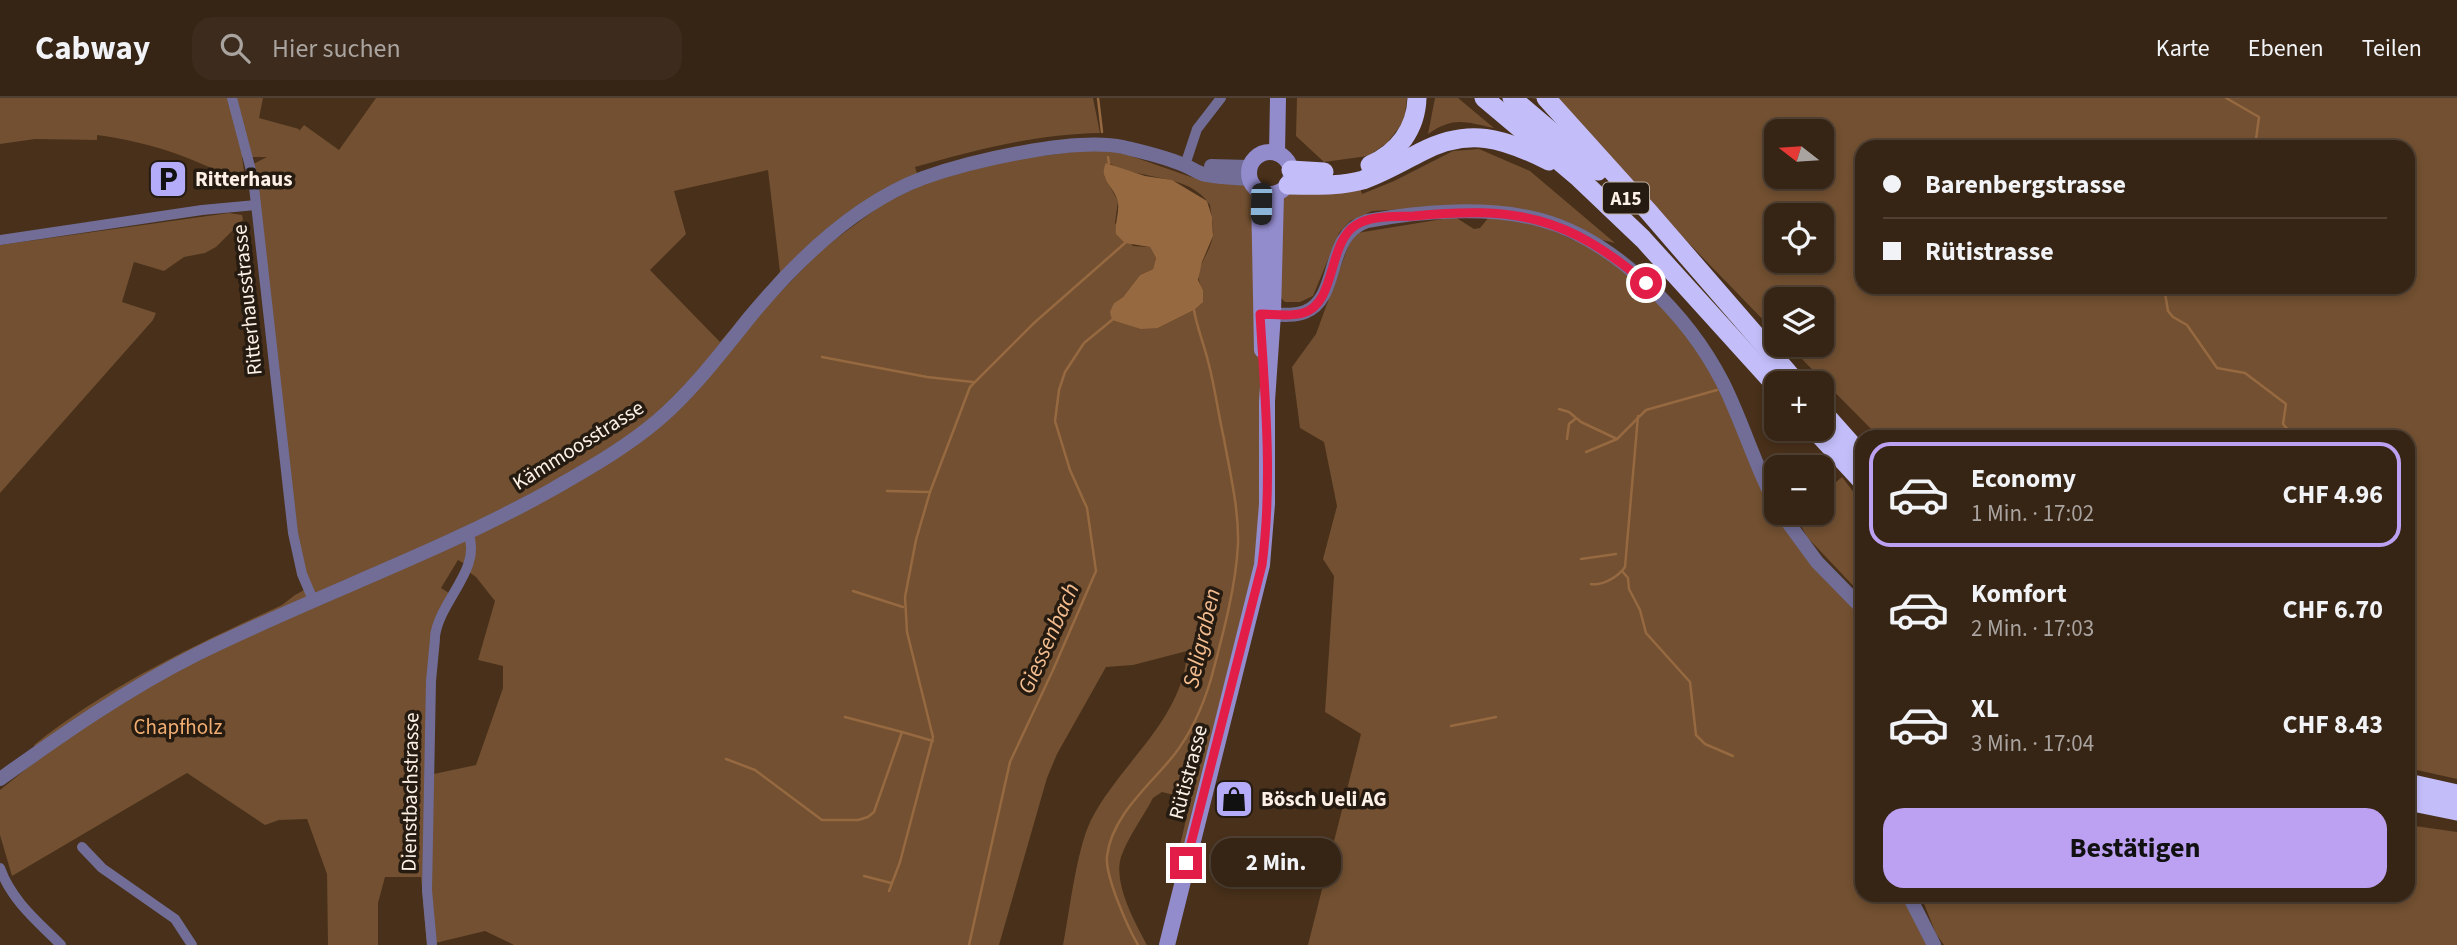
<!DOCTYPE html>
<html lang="de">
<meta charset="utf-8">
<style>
:root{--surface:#362414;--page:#3d2c1d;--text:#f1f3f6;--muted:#aaa4a0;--line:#504134;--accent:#bca0f2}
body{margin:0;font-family:"Source Sans 3",sans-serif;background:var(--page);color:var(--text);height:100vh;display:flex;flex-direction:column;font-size:26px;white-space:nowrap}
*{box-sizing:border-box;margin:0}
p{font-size:23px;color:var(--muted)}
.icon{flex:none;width:38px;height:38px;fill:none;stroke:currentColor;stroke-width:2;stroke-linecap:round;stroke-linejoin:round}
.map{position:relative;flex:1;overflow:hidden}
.panel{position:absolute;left:1855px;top:332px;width:560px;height:472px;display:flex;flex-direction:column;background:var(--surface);border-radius:21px;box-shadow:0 4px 10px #0003,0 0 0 2px var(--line)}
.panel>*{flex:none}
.hud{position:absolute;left:1855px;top:42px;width:560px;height:154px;border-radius:21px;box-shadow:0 4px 10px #0003,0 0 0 2px var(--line);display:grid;align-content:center;height:154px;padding:0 28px;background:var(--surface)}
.needle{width:46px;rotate:287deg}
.controls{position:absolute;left:1764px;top:21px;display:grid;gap:14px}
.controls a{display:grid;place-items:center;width:70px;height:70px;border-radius:14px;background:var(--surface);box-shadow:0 4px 10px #0003,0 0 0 2px var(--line);font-size:35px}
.end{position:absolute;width:32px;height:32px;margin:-16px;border:9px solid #e11d48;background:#fff;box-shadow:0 0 0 4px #fff}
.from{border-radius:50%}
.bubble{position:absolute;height:49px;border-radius:21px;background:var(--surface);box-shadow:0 4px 10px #0003,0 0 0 2px var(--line);font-size:23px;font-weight:700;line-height:49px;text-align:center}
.car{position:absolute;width:21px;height:42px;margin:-21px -10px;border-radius:9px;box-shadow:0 0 5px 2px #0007;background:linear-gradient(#222 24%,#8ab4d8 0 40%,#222 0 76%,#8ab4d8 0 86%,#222 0)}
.hud b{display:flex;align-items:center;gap:24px;height:66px;font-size:26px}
.hud b+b{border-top:2px solid var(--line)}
.hud i{width:18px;height:18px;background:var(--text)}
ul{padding:12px 0 0;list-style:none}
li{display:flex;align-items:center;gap:21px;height:105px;margin:0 14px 10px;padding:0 14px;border:4px solid transparent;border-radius:21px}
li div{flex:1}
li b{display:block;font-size:26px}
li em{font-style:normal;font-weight:700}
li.selected{border-color:var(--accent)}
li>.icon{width:63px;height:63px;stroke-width:1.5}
.action{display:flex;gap:14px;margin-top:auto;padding:14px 28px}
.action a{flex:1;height:80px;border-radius:21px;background:var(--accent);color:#111;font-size:28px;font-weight:700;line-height:80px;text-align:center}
header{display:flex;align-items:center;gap:42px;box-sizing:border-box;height:98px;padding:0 35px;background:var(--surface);border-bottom:2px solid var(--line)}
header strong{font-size:33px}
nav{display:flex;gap:38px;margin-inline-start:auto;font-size:24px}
.search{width:490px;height:63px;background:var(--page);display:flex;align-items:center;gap:18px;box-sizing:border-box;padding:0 24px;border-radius:21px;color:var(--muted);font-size:26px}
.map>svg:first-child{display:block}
.green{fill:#725031;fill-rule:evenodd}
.water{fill:#966941}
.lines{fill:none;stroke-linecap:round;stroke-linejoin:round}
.stream{stroke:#966941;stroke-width:2.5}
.minor{stroke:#716d96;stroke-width:10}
.tertiary{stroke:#716d96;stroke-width:14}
.secondary{stroke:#928bcc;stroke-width:16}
.motorway{stroke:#c3bdf9;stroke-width:19}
.route{stroke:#e11d48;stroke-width:9}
.labels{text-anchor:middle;stroke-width:7;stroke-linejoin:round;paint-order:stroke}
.shield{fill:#261b11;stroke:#bcb0a5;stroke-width:2}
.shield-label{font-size:19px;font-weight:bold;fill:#fdf0e5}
.poi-label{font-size:21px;font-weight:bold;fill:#fdf0e5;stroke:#261b11;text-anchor:start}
.street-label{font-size:21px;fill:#fdf0e5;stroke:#261b11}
.park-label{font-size:21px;fill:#f2ae72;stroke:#261b11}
.water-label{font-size:23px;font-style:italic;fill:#f5be90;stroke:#261b11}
</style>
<header>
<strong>Cabway</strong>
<div class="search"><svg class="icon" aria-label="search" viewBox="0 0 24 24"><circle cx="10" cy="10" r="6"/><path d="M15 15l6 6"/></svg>Hier suchen</div>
<nav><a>Karte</a><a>Ebenen</a><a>Teilen</a></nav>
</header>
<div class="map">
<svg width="2457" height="847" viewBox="0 0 2457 847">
<rect width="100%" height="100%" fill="#48301a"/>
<g class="green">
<path d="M0 0H263L259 20 299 31V33L304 27 339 52 376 0H1093L1100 35C1037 36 975 52 915 69L919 82 833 136 635 346 821 152 884 105 933 82 1011 62 1088 52 1115 54 1131 58 1194 80 1243 86 1254 95 1262 339 1257 465 1185 751 1178 755 1191 701 1162 694 1153 700C1143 719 1128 739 1121 759 1113 785 1135 825 1147 847H1063C1070 812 1076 753 1091 722 1120 665 1184 621 1187 553L1133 567 1106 569 1057 656 1047 680 999 847H514L485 833 427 847 421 779H385L378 805V847H328L327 776 307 721 279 722 265 727 187 675 12 778 0 737V692L41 659 34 647C109 587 195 547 282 507L295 497 308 490 302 476 251 67 267 59H242L246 88C196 60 154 45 97 37V42L35 41 0 46ZM1109 65C1139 83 1189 74 1210 107 1211 117 1214 127 1213 137 1211 156 1190 173 1203 192L1194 212 1158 230 1114 205 1123 199 1140 177 1153 171 1156 160 1150 149 1133 148 1115 125 1118 103 1104 78ZM768 72 780 174 720 244 650 172 686 136 674 93ZM458 462 468 468 466 472 476 479 495 503 478 562 503 568V590L476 667 429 677 437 527 452 497 441 490Z"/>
<polygon points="1297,0 1407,0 1404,23 1387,45 1368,58 1324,64 1296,38"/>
<path d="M1435 0H1458L1494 30C1465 24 1454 18 1428 36Z"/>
<path d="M1531 0H2457V681L2408 670V340L1879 339 1788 247H1822V201H1776V235L1671 127 1562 5ZM1776 33H1822V79H1776ZM1862 49H2408V189H1862ZM1776 117H1822V163H1776Z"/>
<polygon points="1479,51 1530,73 1615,145 1459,108 1372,113 1350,123 1339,135 1313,198 1300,204 1285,204 1280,199 1282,99 1293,91 1360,89 1362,96 1394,83 1453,53"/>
<polygon points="229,115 242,117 243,122 216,149 205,155 184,159 164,173 134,164 122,204 156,215 153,222 0,395 0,147"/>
<polygon points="1455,119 1474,131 1480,130 1489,119 1543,128 1617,162 1695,240 1776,407 1862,510 1862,798 1909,798 1934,847 1308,847 1361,636 1325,614 1334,478 1323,461 1337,408 1324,344 1300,330 1292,269 1316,236 1349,146 1357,135"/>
<polygon points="1842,379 1862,405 1862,497 1807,439 1799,424 1804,415 1822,415 1822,396"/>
<polygon points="2408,727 2457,734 2457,847 1944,847 1936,836 1921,798 2408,798"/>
</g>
<path class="water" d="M1106 65 1145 78 1172 82 1207 103 1212 119 1213 138 1202 164 1198 182 1203 192V204L1194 212 1158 230 1141 231 1112 222 1110 214 1114 205 1123 199 1140 177 1153 171 1156 160 1150 149 1125 145 1116 136C1114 125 1121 111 1117 101 1113 88 1098 80 1106 65Z"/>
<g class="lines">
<g class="stream">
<polyline points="1098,0 1102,34"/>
<polyline points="2226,0 2259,19 2255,49"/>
<polyline points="1108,59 1109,65"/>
<polyline points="2164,189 2168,213 2173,219 2187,227 2217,270 2245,275 2286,306 2283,326 2295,340"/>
<polyline points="822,259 927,279 973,284"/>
<polyline points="1559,311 1569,314 1581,324 1617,341"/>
<polyline points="1567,341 1569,326 1575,321"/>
<polyline points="1586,354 1617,341 1646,312 1717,292"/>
<polyline points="887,393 929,394"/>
<polyline points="1581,461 1616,456"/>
<polyline points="1622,473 1628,480 1629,491 1640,512 1646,535 1690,584 1696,637 1705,646 1733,658"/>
<path d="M1591 486C1603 488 1619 478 1625 469L1638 318"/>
<polyline points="853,493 903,509"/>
<polyline points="845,619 902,634"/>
<polyline points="1451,628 1496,619"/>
<polyline points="726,661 755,672 822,722 858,722 868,719 874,714 902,634 933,643"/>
<polyline points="864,778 891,785"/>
<polyline points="889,793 900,764 933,639 907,534 905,499 916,442 930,394 970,289 1034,225 1125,145"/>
<polyline points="969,847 1010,664 1053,572 1096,473 1087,410 1070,372 1055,323 1059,292 1065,274 1084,245 1112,222"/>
<path d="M1138 847C1127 828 1105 778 1107 758 1112 717 1150 687 1174 657 1191 635 1203 608 1211 581 1222 540 1236 489 1238 446 1239 411 1230 375 1224 341 1218 315 1215 289 1208 263 1204 246 1197 230 1194 212"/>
</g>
<g class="minor">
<polyline points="232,0 253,80 293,435 302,476 314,504"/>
<polyline points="1185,67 1197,31 1221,0"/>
<polyline points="0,142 202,112 256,107"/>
<path d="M435 538C440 502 483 470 468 435"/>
<polyline points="82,749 102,770 175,821 192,847"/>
<path d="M0 770C11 802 38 824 61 847"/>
<polyline points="432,847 427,792 431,583 435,541"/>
</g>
<g class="tertiary">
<polyline points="1211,68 1249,69"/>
<path d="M1261 216C1275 216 1292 219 1305 214 1341 200 1324 137 1367 123 1421 113 1488 108 1541 122 1615 142 1689 218 1723 285 1743 325 1755 368 1776 407"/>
<polyline points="1781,415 1817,464 1862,510"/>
<path d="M0 681C63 636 127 591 197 556 314 498 439 455 553 391 589 370 625 350 657 323 692 293 720 256 749 220 795 164 854 106 923 80 971 63 1074 39 1123 49 1143 54 1167 59 1186 68 1193 71 1198 75 1206 77 1220 80 1235 80 1249 81"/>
<polyline points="1909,798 1934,847"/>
</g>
<g class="secondary">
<circle cx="1270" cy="75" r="21"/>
<polyline points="1277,55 1278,0"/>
<polyline points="1259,94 1262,252"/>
<polyline points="1167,847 1262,467 1267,406 1267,303 1273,216 1276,96"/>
</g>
<g class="motorway">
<polyline points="1484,0 1579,80 1643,141 1776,288"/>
<polyline points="1512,0 1598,73"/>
<polyline points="1546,0 1648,113 1797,285"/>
<path d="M1370 67C1398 55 1416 31 1417 0"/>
<polyline points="1291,72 1324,74"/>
<path d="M1288 87C1312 87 1339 89 1363 82 1383 75 1402 64 1421 54 1469 29 1503 40 1549 63"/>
<polyline points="1822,313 1862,358"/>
<polyline points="1814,331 1862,383"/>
<polyline points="2408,685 2457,696"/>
<polyline points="2408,703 2457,713"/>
</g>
</g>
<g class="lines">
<path class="route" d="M1186 765 1262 467C1273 383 1265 299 1260 216 1273 216 1290 219 1303 215 1337 205 1327 145 1356 127 1372 117 1396 119 1414 118 1516 108 1567 118 1646 185"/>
</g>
<defs>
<g id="parking-square" transform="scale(2.0125)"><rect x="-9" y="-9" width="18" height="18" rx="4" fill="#b4acf9" stroke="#261b11"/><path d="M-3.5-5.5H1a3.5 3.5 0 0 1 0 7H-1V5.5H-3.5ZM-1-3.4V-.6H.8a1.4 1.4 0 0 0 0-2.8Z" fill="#111"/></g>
<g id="shop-square" transform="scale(2.0125)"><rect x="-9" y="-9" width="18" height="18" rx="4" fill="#b4acf9" stroke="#261b11"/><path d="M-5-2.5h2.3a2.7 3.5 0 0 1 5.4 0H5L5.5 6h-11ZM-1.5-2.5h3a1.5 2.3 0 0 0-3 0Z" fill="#111"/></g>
</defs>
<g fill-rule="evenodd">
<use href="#parking-square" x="168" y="81"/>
<use href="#shop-square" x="1234" y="701"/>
</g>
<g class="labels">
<rect class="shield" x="1603" y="84.5" width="46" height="31" rx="5"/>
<g class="shield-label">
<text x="1626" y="107">A15</text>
</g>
<g class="poi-label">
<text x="195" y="88">Ritterhaus</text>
<text x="1261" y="708">Bösch Ueli AG</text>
</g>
<g class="street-label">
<text transform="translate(247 202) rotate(-96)" y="7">Ritterhausstrasse</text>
<text transform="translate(578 347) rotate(-32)" y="7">Kämmoosstrasse</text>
<text transform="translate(1188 674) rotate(-75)" y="7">Rütistrasse</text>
<text transform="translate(410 694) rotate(-89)" y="7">Dienstbachstrasse</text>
</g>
<g class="park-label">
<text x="178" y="636">Chapfholz</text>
</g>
<g class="water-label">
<text transform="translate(1048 540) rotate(-66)" y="8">Giessenbach</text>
<text transform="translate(1201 540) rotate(-77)" y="8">Seligraben</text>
</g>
</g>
</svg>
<div class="controls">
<a><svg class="needle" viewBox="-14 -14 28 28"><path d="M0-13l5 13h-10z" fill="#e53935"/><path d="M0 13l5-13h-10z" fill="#aaa4a0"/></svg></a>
<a><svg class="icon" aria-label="locate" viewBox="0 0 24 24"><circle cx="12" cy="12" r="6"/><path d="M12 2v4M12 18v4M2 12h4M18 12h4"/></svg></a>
<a><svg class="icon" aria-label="layers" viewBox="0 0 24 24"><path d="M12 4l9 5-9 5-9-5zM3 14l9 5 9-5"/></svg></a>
<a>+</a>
<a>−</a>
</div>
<i class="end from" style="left:1646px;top:185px"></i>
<i class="end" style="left:1186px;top:765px"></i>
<div class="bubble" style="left:1211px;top:740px;width:130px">2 Min.</div>
<i class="car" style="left:1261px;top:106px;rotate:181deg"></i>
<div class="hud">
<b><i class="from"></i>Barenbergstrasse</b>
<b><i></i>Rütistrasse</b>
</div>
<section class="panel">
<ul>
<li class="selected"><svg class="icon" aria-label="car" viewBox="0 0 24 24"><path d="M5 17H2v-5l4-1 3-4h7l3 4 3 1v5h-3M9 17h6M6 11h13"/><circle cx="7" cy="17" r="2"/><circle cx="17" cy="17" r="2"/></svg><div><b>Economy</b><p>1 Min. · 17:02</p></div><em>CHF 4.96</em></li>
<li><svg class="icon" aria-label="car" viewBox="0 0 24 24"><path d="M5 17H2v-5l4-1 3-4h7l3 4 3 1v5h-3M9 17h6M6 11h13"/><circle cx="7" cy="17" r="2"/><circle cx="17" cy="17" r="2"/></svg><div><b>Komfort</b><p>2 Min. · 17:03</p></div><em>CHF 6.70</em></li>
<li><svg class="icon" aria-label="car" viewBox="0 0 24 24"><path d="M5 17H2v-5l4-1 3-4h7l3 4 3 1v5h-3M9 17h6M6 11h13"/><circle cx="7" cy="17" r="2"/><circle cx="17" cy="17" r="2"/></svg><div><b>XL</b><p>3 Min. · 17:04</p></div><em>CHF 8.43</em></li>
</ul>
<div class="action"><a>Bestätigen</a></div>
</section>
</div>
